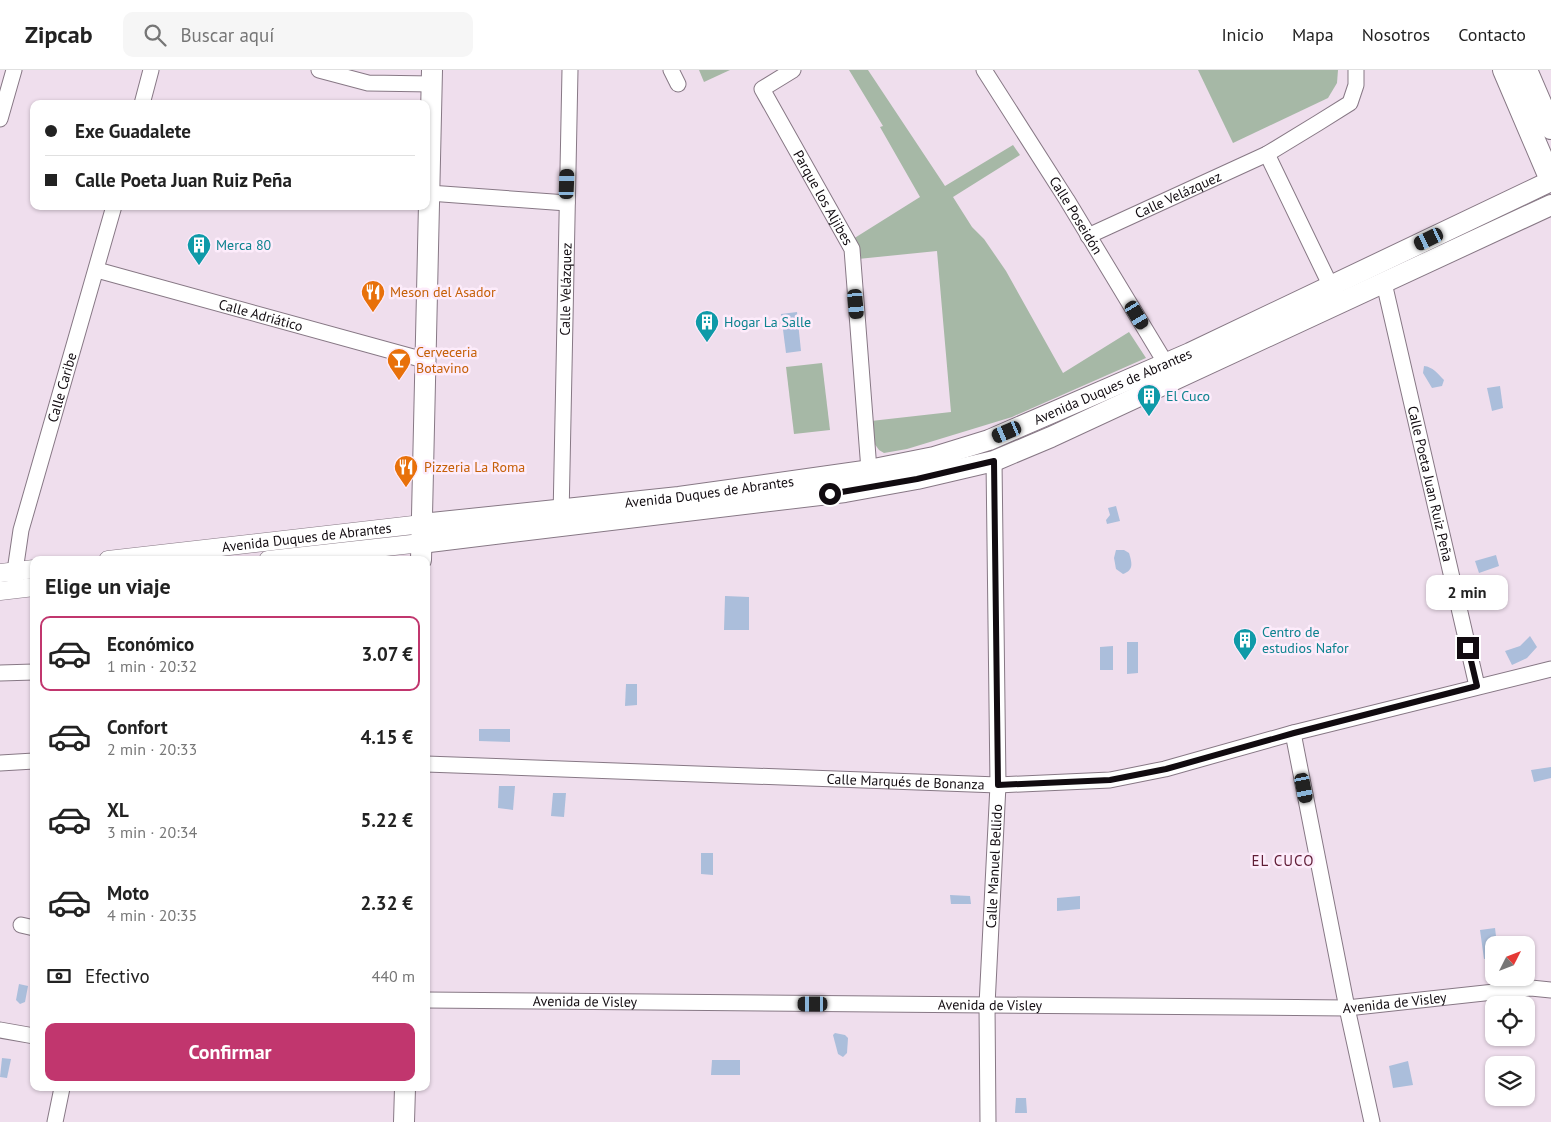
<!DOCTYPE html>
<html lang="es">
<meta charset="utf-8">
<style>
:root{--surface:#fff;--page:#f6f6f6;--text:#222;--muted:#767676;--line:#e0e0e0;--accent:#c1366e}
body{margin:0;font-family:"PT Sans",sans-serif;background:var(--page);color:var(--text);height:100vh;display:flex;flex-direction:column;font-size:19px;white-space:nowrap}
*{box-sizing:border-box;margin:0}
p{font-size:16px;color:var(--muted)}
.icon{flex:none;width:28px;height:28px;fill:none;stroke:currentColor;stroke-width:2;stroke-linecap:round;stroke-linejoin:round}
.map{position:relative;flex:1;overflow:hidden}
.sheet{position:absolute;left:30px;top:486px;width:400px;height:535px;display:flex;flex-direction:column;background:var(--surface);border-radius:10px;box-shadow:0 1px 4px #0004}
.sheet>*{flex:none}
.banner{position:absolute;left:30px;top:30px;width:400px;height:110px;border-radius:10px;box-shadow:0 1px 4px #0004;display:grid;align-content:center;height:110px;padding:0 15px;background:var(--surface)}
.needle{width:32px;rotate:48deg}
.tools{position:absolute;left:1485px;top:866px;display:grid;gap:10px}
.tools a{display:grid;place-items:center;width:50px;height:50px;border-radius:10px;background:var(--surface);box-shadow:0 1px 4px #0004;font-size:25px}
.end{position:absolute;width:22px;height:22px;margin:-11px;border:6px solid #110b10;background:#fff;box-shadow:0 0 0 2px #fff}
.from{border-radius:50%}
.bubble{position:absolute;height:35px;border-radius:10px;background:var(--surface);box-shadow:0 1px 4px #0004;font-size:16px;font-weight:600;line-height:35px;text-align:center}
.car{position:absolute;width:15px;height:30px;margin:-15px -8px;border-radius:6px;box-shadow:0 0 4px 1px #0007;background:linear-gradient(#222 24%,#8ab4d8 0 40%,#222 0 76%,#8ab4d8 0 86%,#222 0)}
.banner b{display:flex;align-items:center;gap:18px;height:48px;font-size:19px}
.banner b+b{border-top:1px solid var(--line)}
.banner i{width:12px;height:12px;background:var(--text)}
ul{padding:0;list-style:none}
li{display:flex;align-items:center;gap:15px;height:75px;margin:0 10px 8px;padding:0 5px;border:2px solid transparent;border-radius:10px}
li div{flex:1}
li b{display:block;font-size:19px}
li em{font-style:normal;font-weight:600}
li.active{border-color:var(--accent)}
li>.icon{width:45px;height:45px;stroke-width:1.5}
h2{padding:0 15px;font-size:22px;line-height:60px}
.pay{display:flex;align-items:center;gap:12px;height:55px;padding:0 15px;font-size:19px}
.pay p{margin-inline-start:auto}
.cta{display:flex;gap:10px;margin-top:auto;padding:10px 15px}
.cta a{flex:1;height:58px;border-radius:10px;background:var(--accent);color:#fff;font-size:20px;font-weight:600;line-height:58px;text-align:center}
header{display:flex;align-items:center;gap:30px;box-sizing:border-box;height:70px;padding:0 25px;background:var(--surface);border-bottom:1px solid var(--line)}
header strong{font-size:24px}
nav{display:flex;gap:28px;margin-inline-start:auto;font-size:18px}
.search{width:350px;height:45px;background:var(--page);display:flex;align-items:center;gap:12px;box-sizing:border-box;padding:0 18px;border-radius:10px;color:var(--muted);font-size:19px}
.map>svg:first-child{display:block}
.green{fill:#a6b8a6}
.water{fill:#abbedb}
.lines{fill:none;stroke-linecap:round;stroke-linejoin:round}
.minor-casing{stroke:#877885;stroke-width:17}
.tertiary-casing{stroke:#877885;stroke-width:19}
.secondary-casing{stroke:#877885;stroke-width:22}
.primary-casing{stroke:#877885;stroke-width:24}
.minor{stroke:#fff;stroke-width:15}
.tertiary{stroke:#fff;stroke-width:18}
.secondary{stroke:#fff;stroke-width:20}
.primary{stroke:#fff;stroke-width:22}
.route{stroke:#110b10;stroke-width:6}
.labels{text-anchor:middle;stroke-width:5;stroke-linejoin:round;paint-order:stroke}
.street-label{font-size:14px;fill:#110b10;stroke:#fdecfb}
.culture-label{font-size:14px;fill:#0d838f;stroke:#fdecfb;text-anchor:start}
.food-label{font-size:14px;fill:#c56008;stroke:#fdecfb;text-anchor:start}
.neighbourhood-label{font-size:15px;letter-spacing:1px;fill:#601d36;stroke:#fdecfb}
</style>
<header>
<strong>Zipcab</strong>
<div class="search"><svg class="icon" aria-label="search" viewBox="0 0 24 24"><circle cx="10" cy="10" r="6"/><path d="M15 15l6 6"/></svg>Buscar aquí</div>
<nav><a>Inicio</a><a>Mapa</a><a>Nosotros</a><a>Contacto</a></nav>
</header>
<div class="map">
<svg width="1551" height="1052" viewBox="0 0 1551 1052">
<rect width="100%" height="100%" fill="#efdeed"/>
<g class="green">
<polygon points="699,0 730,0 704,12"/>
<polygon points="849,0 868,0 945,116 1013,75 1020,85 953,127 972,157 984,169 1006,201 1063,303 1129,262 1146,288 1012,347 907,379 884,383 879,380 874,373 871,351 951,342 937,181 858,189 853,169 920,127 880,57 883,56"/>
<polygon points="1198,0 1338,0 1337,13 1328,28 1233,73"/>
<polygon points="822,293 830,360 794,364 786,297"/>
</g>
<g class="water">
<polygon points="797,242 801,281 786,283 781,244"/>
<path d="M1424 296C1433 297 1437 303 1444 310L1442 316 1432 318 1423 303Z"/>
<polygon points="1500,316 1503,338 1492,341 1487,318"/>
<polygon points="1116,436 1120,451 1107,454 1106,450 1110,445 1108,438"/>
<path d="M1116 480H1124L1129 483C1132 493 1134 500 1123 504L1116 499 1114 488Z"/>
<polygon points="1496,485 1499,496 1479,503 1475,491"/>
<polygon points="725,526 749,527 749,560 724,560"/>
<polygon points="1530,566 1537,577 1527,588 1512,595 1505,581 1520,576"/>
<polygon points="1127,572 1138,572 1138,603 1127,604"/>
<polygon points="1113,576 1113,600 1100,600 1100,577"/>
<polygon points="626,614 637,614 637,635 625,636"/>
<polygon points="479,659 510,659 510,672 479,671"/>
<polygon points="1551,697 1551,708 1534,712 1531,700"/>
<polygon points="499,716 515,716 513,740 498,738"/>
<polygon points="553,723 566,723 564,747 551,746"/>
<polygon points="701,783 713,783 713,805 701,804"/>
<polygon points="950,825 970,826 971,834 951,834"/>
<polygon points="1080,826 1080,839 1057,841 1057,828"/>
<polygon points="1495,858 1497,875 1494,875 1494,888 1484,889 1480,860"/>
<polygon points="19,914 28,916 25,932 20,934 16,930"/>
<polygon points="835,963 845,965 848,968 847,983 843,987 838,984 833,965"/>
<polygon points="2,988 11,989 7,1008 0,1007"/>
<polygon points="712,990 740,990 740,1005 711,1005"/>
<polygon points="1408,991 1413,1015 1393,1018 1389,996"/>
<polygon points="1016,1028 1026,1028 1027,1043 1015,1043"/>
</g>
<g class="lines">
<g class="minor-casing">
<g id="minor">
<polyline points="319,0 368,13 432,14"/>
<polyline points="671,0 678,14"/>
<path id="s1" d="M793 0 762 19 852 179 869 400"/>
<path id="s2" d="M984 0 1067 130 1171 302"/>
<polyline points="142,34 151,0"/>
<polyline points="0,49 14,0"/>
<polyline points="1267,84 1335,225"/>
<polyline points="429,123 567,133"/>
<path id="s3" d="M1088 166 1267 84 1318 53 1350 33 1356 15V0"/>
<path id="s4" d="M97 200 424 290"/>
<path id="s5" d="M1384 213 1477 616"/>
<path id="s6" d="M561 448 570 0"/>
<path id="s7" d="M17 519 15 501 21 460 114 136"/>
<polyline points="0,603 34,602"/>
<polyline points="1293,663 1347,938 1372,1052"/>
<polyline points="0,693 34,691"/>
<path id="s8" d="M426 694 998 715 1110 710 1165 699 1293 663 1551 599"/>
<polyline points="21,855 34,858"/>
<path id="s9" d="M426 930 1347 938 1531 918 1551 920"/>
<polyline points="0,960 34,966"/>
<polyline points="55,1052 62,1018"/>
<path id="s10" d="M988 1052 987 935 998 715 994 391"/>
</g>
</g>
<g class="tertiary-casing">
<g id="tertiary">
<path id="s11" d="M108 490 422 454"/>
<polyline points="268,490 421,473"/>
<polyline points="0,503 34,499"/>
<polyline points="0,521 34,517"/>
</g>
</g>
<g class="secondary-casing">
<g id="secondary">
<path id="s12" d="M422 454 679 427 864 401 934 387 989 370 1190 283 1551 111"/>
<polyline points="421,473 845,422 917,409 994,391 1051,367 1551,135"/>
<polyline points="421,490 432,0"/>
<polyline points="404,1052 405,1018"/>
</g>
</g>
<g class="primary-casing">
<g id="primary">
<polyline points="1504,0 1551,110"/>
<polyline points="1526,0 1551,58"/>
</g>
</g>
<use href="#minor" class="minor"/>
<use href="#tertiary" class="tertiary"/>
<use href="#secondary" class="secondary"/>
<use href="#primary" class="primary"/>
</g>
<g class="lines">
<polyline class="route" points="830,424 917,409 994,391 998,715 1110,710 1166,699 1294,663 1477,616 1468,578"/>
</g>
<defs>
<g id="building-pin" transform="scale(1.25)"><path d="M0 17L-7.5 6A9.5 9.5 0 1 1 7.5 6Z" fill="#0f9aa8" stroke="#fdecfb"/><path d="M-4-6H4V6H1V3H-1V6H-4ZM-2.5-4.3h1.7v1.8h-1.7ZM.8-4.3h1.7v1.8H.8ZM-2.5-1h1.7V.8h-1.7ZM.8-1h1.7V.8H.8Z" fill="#fff"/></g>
<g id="restaurant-pin" transform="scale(1.25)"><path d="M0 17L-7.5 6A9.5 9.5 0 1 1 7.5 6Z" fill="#e8710a" stroke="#fdecfb"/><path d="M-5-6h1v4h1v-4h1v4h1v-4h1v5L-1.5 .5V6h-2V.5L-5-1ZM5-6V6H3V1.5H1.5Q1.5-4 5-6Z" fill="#fff"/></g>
<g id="bar-pin" transform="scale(1.25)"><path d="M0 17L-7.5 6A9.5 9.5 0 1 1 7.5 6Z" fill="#e8710a" stroke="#fdecfb"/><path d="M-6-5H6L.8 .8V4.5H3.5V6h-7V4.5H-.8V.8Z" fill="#fff"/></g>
</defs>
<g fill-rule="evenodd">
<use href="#building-pin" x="199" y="175"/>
<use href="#restaurant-pin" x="373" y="222"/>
<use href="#building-pin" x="707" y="252"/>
<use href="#bar-pin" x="399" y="290"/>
<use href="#building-pin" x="1149" y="326"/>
<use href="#restaurant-pin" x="406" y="397"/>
<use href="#building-pin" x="1245" y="570"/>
</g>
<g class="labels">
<g class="street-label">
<text dy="5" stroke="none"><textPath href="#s3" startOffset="99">Calle Velázquez</textPath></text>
<text dy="5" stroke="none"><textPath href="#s1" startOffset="161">Parque los Aljibes</textPath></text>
<text dy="5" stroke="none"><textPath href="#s2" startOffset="172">Calle Poseidón</textPath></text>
<text dy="5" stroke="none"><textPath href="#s6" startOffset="229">Calle Velázquez</textPath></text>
<text dy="5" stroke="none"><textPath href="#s4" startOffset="170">Calle Adriático</textPath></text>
<text dy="5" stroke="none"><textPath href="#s12" startOffset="709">Avenida Duques de Abrantes</textPath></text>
<text dy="5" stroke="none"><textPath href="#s7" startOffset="208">Calle Caribe</textPath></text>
<text dy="5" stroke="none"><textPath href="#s5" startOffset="206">Calle Poeta Juan Ruiz Peña</textPath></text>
<text dy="5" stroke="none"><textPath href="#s12" startOffset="289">Avenida Duques de Abrantes</textPath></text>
<text dy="5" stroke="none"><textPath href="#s11" startOffset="200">Avenida Duques de Abrantes</textPath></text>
<text dy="5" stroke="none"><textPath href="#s8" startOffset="480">Calle Marqués de Bonanza</textPath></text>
<text dy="5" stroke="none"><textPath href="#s10" startOffset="256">Calle Manuel Bellido</textPath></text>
<text dy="5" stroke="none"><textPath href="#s9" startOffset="159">Avenida de Visley</textPath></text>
<text dy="5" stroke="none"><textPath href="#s9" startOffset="969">Avenida de Visley</textPath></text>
<text dy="5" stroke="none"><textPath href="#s9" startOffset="564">Avenida de Visley</textPath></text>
</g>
<g class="culture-label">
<text x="216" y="180">Merca 80</text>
<text x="724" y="257">Hogar La Salle</text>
<text x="1166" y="331">El Cuco</text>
<text x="1262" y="567">Centro de<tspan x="1262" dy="16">estudios Nafor</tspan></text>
</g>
<g class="food-label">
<text x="390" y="227">Meson del Asador</text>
<text x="416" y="287">Cerveceria<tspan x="416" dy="16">Botavino</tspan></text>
<text x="424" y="402">Pizzeria La Roma</text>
</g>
<g class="neighbourhood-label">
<text x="1283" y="796">EL CUCO</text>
</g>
</g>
</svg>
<div class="tools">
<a><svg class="needle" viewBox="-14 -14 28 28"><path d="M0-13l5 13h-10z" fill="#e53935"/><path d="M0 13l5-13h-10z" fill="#767676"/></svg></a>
<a><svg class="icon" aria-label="locate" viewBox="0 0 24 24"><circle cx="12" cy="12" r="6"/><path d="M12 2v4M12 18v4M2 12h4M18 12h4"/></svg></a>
<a><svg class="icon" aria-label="layers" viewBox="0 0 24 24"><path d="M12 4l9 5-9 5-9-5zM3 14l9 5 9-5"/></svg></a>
</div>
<i class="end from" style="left:830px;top:424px"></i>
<i class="end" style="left:1468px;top:578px"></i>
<div class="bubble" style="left:1426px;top:505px;width:82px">2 min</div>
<i class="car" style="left:567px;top:114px;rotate:2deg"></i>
<i class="car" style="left:1429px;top:169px;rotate:244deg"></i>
<i class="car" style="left:856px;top:234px;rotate:175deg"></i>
<i class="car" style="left:1137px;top:245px;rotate:149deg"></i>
<i class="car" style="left:1007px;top:362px;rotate:247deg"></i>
<i class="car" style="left:1304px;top:718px;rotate:169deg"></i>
<i class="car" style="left:813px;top:934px;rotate:270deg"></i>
<div class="banner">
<b><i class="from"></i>Exe Guadalete</b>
<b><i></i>Calle Poeta Juan Ruiz Peña</b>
</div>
<section class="sheet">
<h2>Elige un viaje</h2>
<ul>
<li class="active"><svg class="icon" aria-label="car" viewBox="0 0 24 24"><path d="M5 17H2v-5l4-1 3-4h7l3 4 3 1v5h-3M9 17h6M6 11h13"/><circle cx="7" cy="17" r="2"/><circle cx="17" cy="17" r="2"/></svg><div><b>Económico</b><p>1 min · 20:32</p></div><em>3.07 €</em></li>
<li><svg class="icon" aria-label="car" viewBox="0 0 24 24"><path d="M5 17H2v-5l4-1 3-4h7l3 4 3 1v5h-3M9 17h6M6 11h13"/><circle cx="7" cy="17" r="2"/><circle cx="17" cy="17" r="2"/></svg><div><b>Confort</b><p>2 min · 20:33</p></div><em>4.15 €</em></li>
<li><svg class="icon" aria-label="car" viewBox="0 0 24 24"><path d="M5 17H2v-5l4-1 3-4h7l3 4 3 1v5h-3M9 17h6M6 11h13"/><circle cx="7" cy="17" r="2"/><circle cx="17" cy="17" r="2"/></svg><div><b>XL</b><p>3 min · 20:34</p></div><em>5.22 €</em></li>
<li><svg class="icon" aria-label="car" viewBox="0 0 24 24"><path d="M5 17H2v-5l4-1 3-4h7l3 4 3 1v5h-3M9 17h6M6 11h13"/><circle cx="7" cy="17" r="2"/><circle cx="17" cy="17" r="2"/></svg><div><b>Moto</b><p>4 min · 20:35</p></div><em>2.32 €</em></li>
</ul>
<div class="pay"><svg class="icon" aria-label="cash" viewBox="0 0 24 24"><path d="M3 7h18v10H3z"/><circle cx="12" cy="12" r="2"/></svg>Efectivo<p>440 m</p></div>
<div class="cta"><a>Confirmar</a></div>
</section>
</div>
